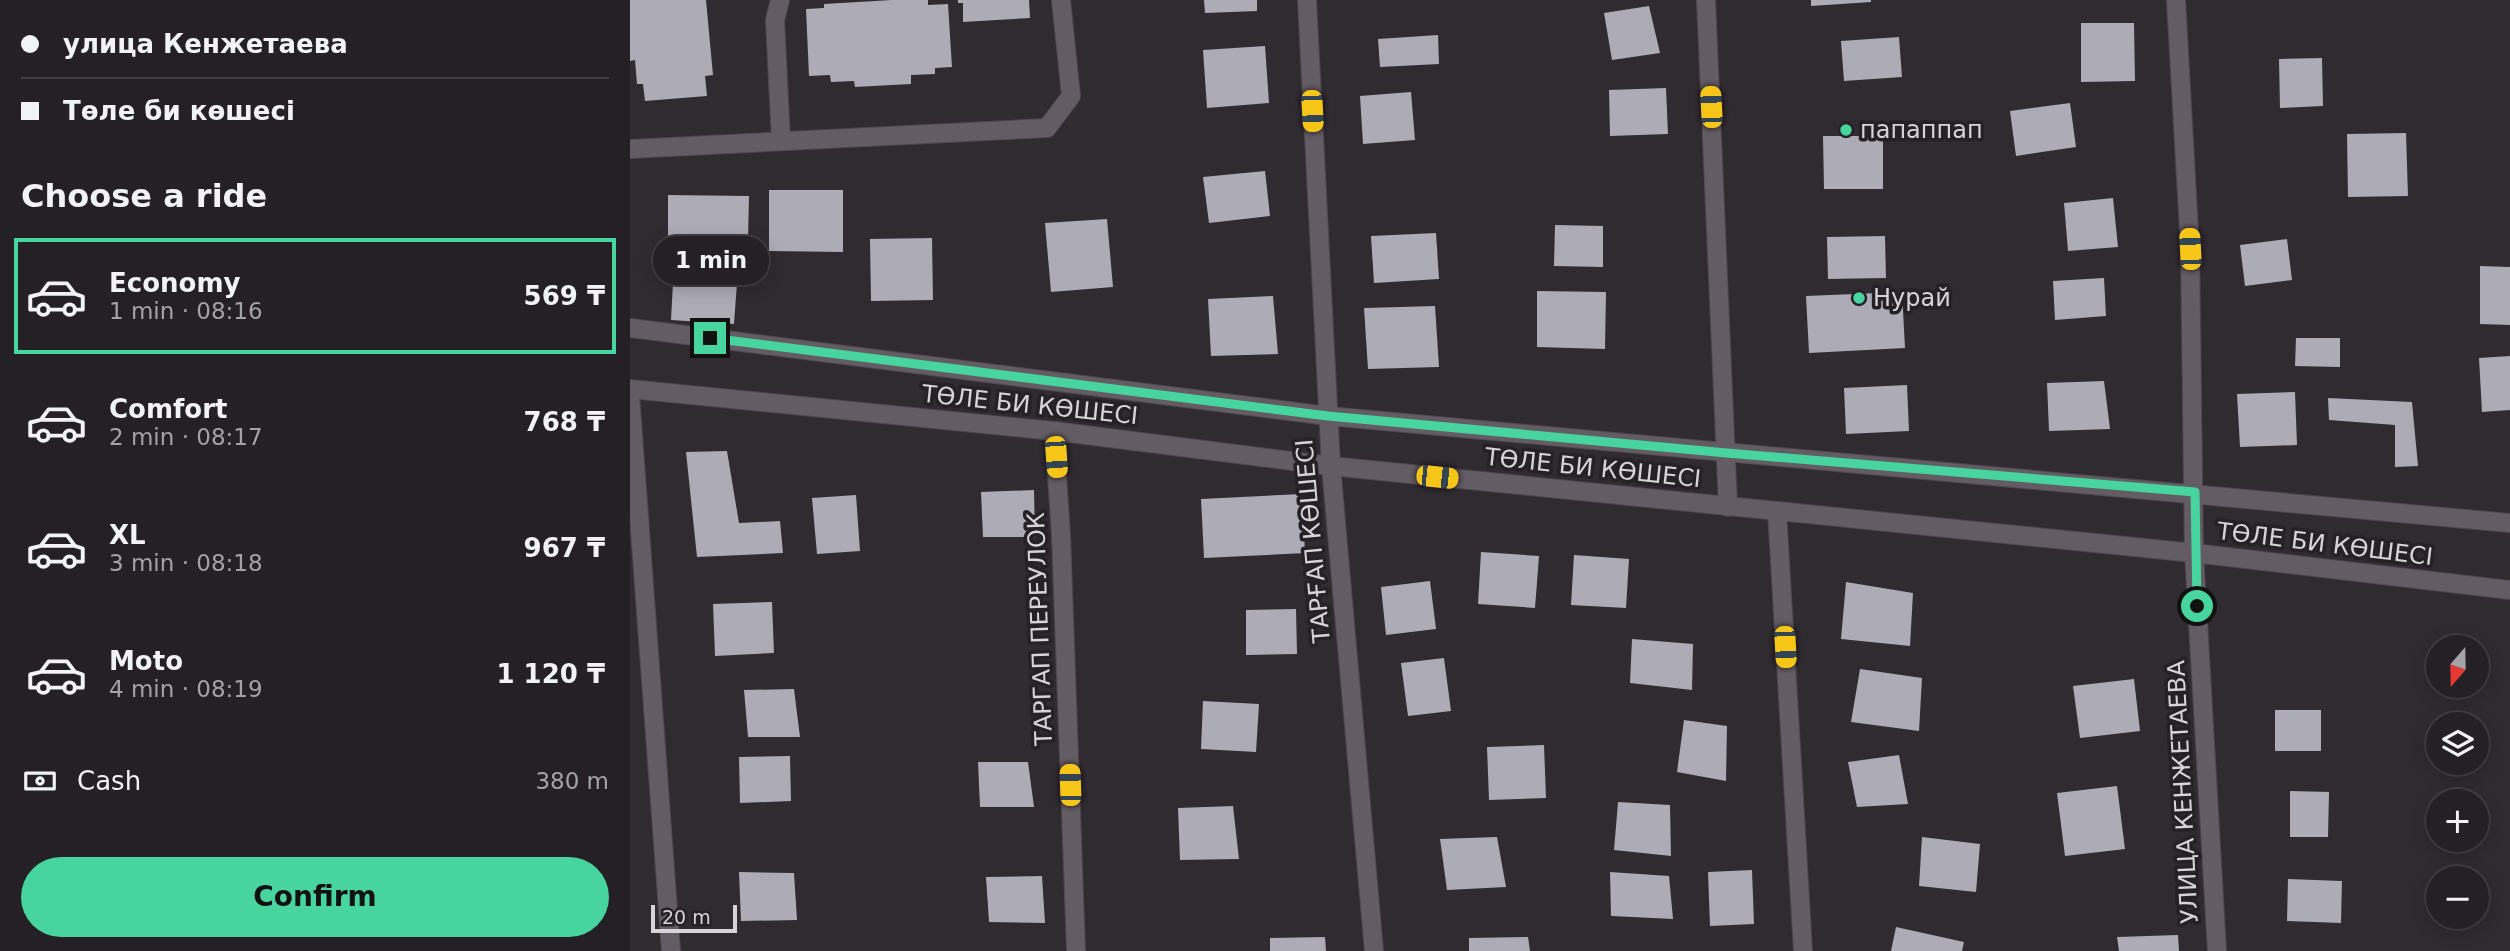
<!DOCTYPE html>
<meta charset="utf-8">
<style>
:root{--surface:#242025;--page:#2c282d;--text:#f1f3f6;--muted:#a3a3a7;--line:#413e42;--accent:#47d49e}
body{margin:0;font-family:"DejaVu Sans",sans-serif;background:var(--page);color:var(--text);height:100vh;display:flex;flex-direction:column;font-size:26px;white-space:nowrap}
*{box-sizing:border-box;margin:0}
p{font-size:23px;color:var(--muted)}
.icon{flex:none;width:38px;height:38px;fill:none;stroke:currentColor;stroke-width:2;stroke-linecap:round;stroke-linejoin:round}
.map{position:relative;flex:1;overflow:hidden}
.side{display:flex;flex-direction:column;background:var(--surface);width:630px}
.side>*{flex:none}
.hud{display:grid;align-content:center;height:154px;padding:0 21px;background:var(--surface)}
.needle{width:46px;rotate:200deg}
.buttons{position:absolute;left:1796px;top:635px;display:grid;gap:14px}
.buttons a{display:grid;place-items:center;width:63px;height:63px;border-radius:50%;background:var(--surface);box-shadow:0 4px 18px #0003,0 0 0 2px var(--line);font-size:35px}
.scale{position:absolute;left:21px;bottom:18px;width:86px;box-sizing:border-box;padding-left:7px;border:4px solid #d8d3d8;border-top:0;font-size:19px;line-height:24px;white-space:nowrap;color:#d8d3d8;-webkit-text-stroke:5px #262027;paint-order:stroke}
.end{position:absolute;width:32px;height:32px;margin:-16px;border:9px solid #47d49e;background:#111;box-shadow:0 0 0 4px #111}
.from{border-radius:50%}
.bubble{position:absolute;height:49px;border-radius:24px;background:var(--surface);box-shadow:0 4px 18px #0003,0 0 0 2px var(--line);font-size:23px;font-weight:800;line-height:49px;text-align:center}
.car{position:absolute;width:21px;height:42px;margin:-21px -10px;border-radius:9px;box-shadow:0 0 5px 2px #0007;background:linear-gradient(#f5c518 24%,#345 0 40%,#f5c518 0 76%,#345 0 86%,#f5c518 0)}
.hud b{display:flex;align-items:center;gap:24px;height:66px;font-size:26px}
.hud b+b{border-top:2px solid var(--line)}
.hud i{width:18px;height:18px;background:var(--text)}
ul{padding:0;list-style:none}
li{display:flex;align-items:center;gap:21px;height:116px;margin:0 14px 10px;padding:0 7px;border:4px solid transparent;border-radius:0px}
li div{flex:1}
li b{display:block;font-size:26px}
li em{font-style:normal;font-weight:800}
li.active{border-color:var(--accent)}
li>.icon{width:63px;height:63px;stroke-width:1.5}
h2{padding:0 21px;font-size:32px;line-height:84px}
.pay{display:flex;align-items:center;gap:18px;height:77px;padding:0 21px;font-size:26px}
.pay p{margin-inline-start:auto}
.button{display:flex;gap:14px;margin-top:auto;padding:14px 21px}
.button a{flex:1;height:80px;border-radius:42px;background:var(--accent);color:#111;font-size:28px;font-weight:800;line-height:80px;text-align:center}
main{display:flex;flex:1;min-height:0}
.map>svg:first-child{display:block}
.building{fill:#acabb6}
.lines{fill:none;stroke-linecap:round;stroke-linejoin:round}
.lane-casing{stroke:#4e484e;stroke-width:20}
.street-casing{stroke:#4e484e;stroke-width:20}
.secondary-casing{stroke:#4e484e;stroke-width:20}
.lane{stroke:#645c64;stroke-width:18}
.street{stroke:#645c64;stroke-width:18}
.secondary{stroke:#645c64;stroke-width:18}
.route{stroke:#47d49e;stroke-width:9}
.poi-dot{fill:#47d49e;stroke:#262027;stroke-width:2.5}
.labels{text-anchor:middle;stroke-width:7;stroke-linejoin:round;paint-order:stroke}
.poi-label{font-size:24px;fill:#d8d3d8;stroke:#262027;text-anchor:start}
.street-label{font-size:24px;fill:#d8d3d8;stroke:#262027}
</style>
<main>
<section class="side">
<div class="hud">
<b><i class="from"></i>улица Кенжетаева</b>
<b><i></i>Төле би көшесі</b>
</div>
<h2>Choose a ride</h2>
<ul>
<li class="active"><svg class="icon" aria-label="car" viewBox="0 0 24 24"><path d="M5 17H2v-5l4-1 3-4h7l3 4 3 1v5h-3M9 17h6M6 11h13"/><circle cx="7" cy="17" r="2"/><circle cx="17" cy="17" r="2"/></svg><div><b>Economy</b><p>1 min · 08:16</p></div><em>569 ₸</em></li>
<li><svg class="icon" aria-label="car" viewBox="0 0 24 24"><path d="M5 17H2v-5l4-1 3-4h7l3 4 3 1v5h-3M9 17h6M6 11h13"/><circle cx="7" cy="17" r="2"/><circle cx="17" cy="17" r="2"/></svg><div><b>Comfort</b><p>2 min · 08:17</p></div><em>768 ₸</em></li>
<li><svg class="icon" aria-label="car" viewBox="0 0 24 24"><path d="M5 17H2v-5l4-1 3-4h7l3 4 3 1v5h-3M9 17h6M6 11h13"/><circle cx="7" cy="17" r="2"/><circle cx="17" cy="17" r="2"/></svg><div><b>XL</b><p>3 min · 08:18</p></div><em>967 ₸</em></li>
<li><svg class="icon" aria-label="car" viewBox="0 0 24 24"><path d="M5 17H2v-5l4-1 3-4h7l3 4 3 1v5h-3M9 17h6M6 11h13"/><circle cx="7" cy="17" r="2"/><circle cx="17" cy="17" r="2"/></svg><div><b>Moto</b><p>4 min · 08:19</p></div><em>1 120 ₸</em></li>
</ul>
<div class="pay"><svg class="icon" aria-label="cash" viewBox="0 0 24 24"><path d="M3 7h18v10H3z"/><circle cx="12" cy="12" r="2"/></svg>Cash<p>380 m</p></div>
<div class="button"><a>Confirm</a></div>
</section>
<div class="map">
<svg width="1880" height="951" viewBox="0 0 1880 951">
<rect width="100%" height="100%" fill="#302a31"/>
<g class="building">
<polygon points="0,0 76,0 83,75 75,76 77,96 15,101 13,84 7,84 5,60 0,61"/>
<polygon points="262,0 298,0 298,5 318,4 322,67 305,68 305,74 281,75 281,84 225,87 224,81 201,82 200,75 179,76 176,9 194,8 194,4"/>
<polygon points="328,0 399,0 400,18 333,22 333,3 328,3"/>
<polygon points="574,0 627,0 627,11 575,13"/>
<polygon points="1181,0 1241,0 1241,2 1181,6"/>
<polygon points="1019,6 1030,53 982,60 974,13"/>
<polygon points="1451,23 1504,23 1505,81 1451,82"/>
<polygon points="808,35 809,64 750,67 748,39"/>
<polygon points="1269,37 1272,77 1214,81 1211,41"/>
<polygon points="635,46 639,103 577,108 573,50"/>
<polygon points="1692,58 1693,106 1650,108 1649,59"/>
<polygon points="1036,88 1038,134 980,136 979,90"/>
<polygon points="781,92 785,140 733,144 730,96"/>
<polygon points="1440,103 1446,147 1386,156 1380,111"/>
<polygon points="1776,133 1778,196 1718,197 1717,134"/>
<polygon points="1193,136 1253,136 1253,189 1194,189"/>
<polygon points="635,171 640,216 579,223 573,177"/>
<polygon points="139,190 213,190 213,252 139,251"/>
<polygon points="38,195 119,196 118,240 38,239"/>
<polygon points="1483,198 1488,247 1438,251 1434,203"/>
<polygon points="477,219 483,287 421,292 415,223"/>
<polygon points="925,225 973,226 973,267 924,266"/>
<polygon points="806,233 809,279 744,283 741,236"/>
<polygon points="1255,236 1256,278 1198,279 1197,237"/>
<polygon points="302,238 303,300 241,301 240,239"/>
<polygon points="1657,239 1662,280 1615,286 1610,245"/>
<polygon points="44,264 108,269 104,324 41,320"/>
<polygon points="1850,266 1880,267 1880,325 1850,324"/>
<polygon points="1474,278 1476,316 1425,320 1423,281"/>
<polygon points="907,291 976,292 975,349 907,347"/>
<polygon points="1272,292 1275,348 1179,353 1176,296"/>
<polygon points="643,296 648,354 581,356 578,299"/>
<polygon points="805,306 809,367 738,369 734,308"/>
<polygon points="1666,338 1710,338 1710,367 1665,366"/>
<polygon points="1880,356 1880,410 1852,412 1849,358"/>
<polygon points="1474,381 1480,429 1419,431 1417,383"/>
<polygon points="1277,385 1279,431 1216,434 1214,388"/>
<polygon points="1665,392 1667,445 1610,447 1607,394"/>
<polygon points="1698,398 1782,402 1788,466 1765,467 1765,425 1699,420"/>
<polygon points="97,451 109,523 150,521 153,553 67,557 56,452"/>
<polygon points="404,490 405,537 353,537 351,492"/>
<polygon points="672,494 675,553 574,558 571,499"/>
<polygon points="226,495 230,551 187,554 182,498"/>
<polygon points="851,552 909,556 905,608 848,604"/>
<polygon points="944,555 999,559 996,608 941,605"/>
<polygon points="800,581 806,629 756,635 751,587"/>
<polygon points="1216,582 1283,593 1280,646 1211,639"/>
<polygon points="142,602 144,653 85,656 83,604"/>
<polygon points="666,609 667,654 616,655 616,610"/>
<polygon points="1002,639 1063,644 1062,690 1000,683"/>
<polygon points="814,658 821,711 778,716 771,663"/>
<polygon points="1230,669 1292,678 1289,731 1221,722"/>
<polygon points="1504,679 1510,731 1450,738 1443,686"/>
<polygon points="164,689 170,737 118,737 114,690"/>
<polygon points="573,701 629,704 626,752 571,749"/>
<rect x="1645" y="710" width="46" height="41"/>
<polygon points="1054,720 1097,726 1096,781 1047,772"/>
<polygon points="914,745 916,798 859,800 857,747"/>
<polygon points="1269,755 1278,804 1227,807 1218,762"/>
<polygon points="160,756 161,801 110,803 109,757"/>
<polygon points="348,762 398,762 404,807 350,807"/>
<polygon points="1487,786 1495,849 1435,856 1427,793"/>
<polygon points="1660,791 1699,792 1698,837 1660,837"/>
<polygon points="988,802 1040,805 1041,856 984,850"/>
<polygon points="603,806 609,859 550,860 548,808"/>
<polygon points="867,837 876,887 817,890 810,839"/>
<polygon points="1292,837 1350,844 1346,892 1289,886"/>
<polygon points="1122,870 1124,924 1080,926 1078,872"/>
<polygon points="109,872 164,873 167,920 111,921"/>
<polygon points="980,872 1039,876 1043,919 981,916"/>
<polygon points="412,876 415,923 359,922 356,877"/>
<polygon points="1658,879 1712,881 1711,923 1657,921"/>
<polygon points="1266,927 1334,942 1332,951 1261,951"/>
<polygon points="1548,935 1549,951 1489,951 1487,937"/>
<polygon points="695,937 696,951 640,951 640,938"/>
<polygon points="898,937 900,951 839,951 839,938"/>
</g>
<g class="lines">
<g class="lane-casing">
<g id="lane">
<polyline points="150,0 145,20 151,141"/>
<polyline points="0,149 417,128 441,96 431,0"/>
</g>
</g>
<g class="street-casing">
<g id="street">
<polyline points="677,0 701,466 744,951"/>
<polyline points="1076,0 1098,507"/>
<polyline points="1546,0 1560,249 1564,553 1587,951"/>
<polyline points="424,431 431,535 446,951"/>
<polyline points="1147,511 1173,951"/>
</g>
</g>
<g class="secondary-casing">
<g id="secondary">
<polyline points="0,328 698,416 1880,523"/>
<polyline points="0,389 424,431 701,466 1564,553 1880,590"/>
<polyline points="0,395 41,951"/>
</g>
</g>
<use href="#lane" class="lane"/>
<use href="#street" class="street"/>
<use href="#secondary" class="secondary"/>
</g>
<g class="lines">
<polyline class="route" points="80,338 698,416 1097,453 1565,492 1567,606"/>
</g>
<g class="poi-dot">
<circle cx="1216" cy="130" r="7"/>
<circle cx="1229" cy="298" r="7"/>
</g>
<g class="labels">
<g class="poi-label">
<text x="1230" y="138">папаппап</text>
<text x="1243" y="306">Нурай</text>
</g>
<g class="street-label">
<text transform="translate(400 405) rotate(6)" y="8">ТӨЛЕ БИ КӨШЕСІ</text>
<text transform="translate(963 468) rotate(6)" y="8">ТӨЛЕ БИ КӨШЕСІ</text>
<text transform="translate(683 541) rotate(-95)" y="8">ТАРҒАП КӨШЕСІ</text>
<text transform="translate(1695 544) rotate(7)" y="8">ТӨЛЕ БИ КӨШЕСІ</text>
<text transform="translate(410 629) rotate(-92)" y="8">ТАРГАП ПЕРЕУЛОК</text>
<text transform="translate(1553 792) rotate(-93)" y="8">УЛИЦА КЕНЖЕТАЕВА</text>
</g>
</g>
</svg>
<div class="buttons">
<a><svg class="needle" viewBox="-14 -14 28 28"><path d="M0-13l5 13h-10z" fill="#e53935"/><path d="M0 13l5-13h-10z" fill="#a3a3a7"/></svg></a>
<a><svg class="icon" aria-label="layers" viewBox="0 0 24 24"><path d="M12 4l9 5-9 5-9-5zM3 14l9 5 9-5"/></svg></a>
<a>+</a>
<a>−</a>
</div>
<div class="scale">20 m</div>
<i class="end from" style="left:1567px;top:606px"></i>
<i class="end" style="left:80px;top:338px"></i>
<div class="bubble" style="left:23px;top:236px;width:116px">1 min</div>
<i class="car" style="left:1081px;top:107px;rotate:357deg"></i>
<i class="car" style="left:682px;top:111px;rotate:177deg"></i>
<i class="car" style="left:1560px;top:249px;rotate:357deg"></i>
<i class="car" style="left:426px;top:457px;rotate:176deg"></i>
<i class="car" style="left:807px;top:477px;rotate:96deg"></i>
<i class="car" style="left:1155px;top:647px;rotate:177deg"></i>
<i class="car" style="left:440px;top:785px;rotate:358deg"></i>
</div>
</main>
